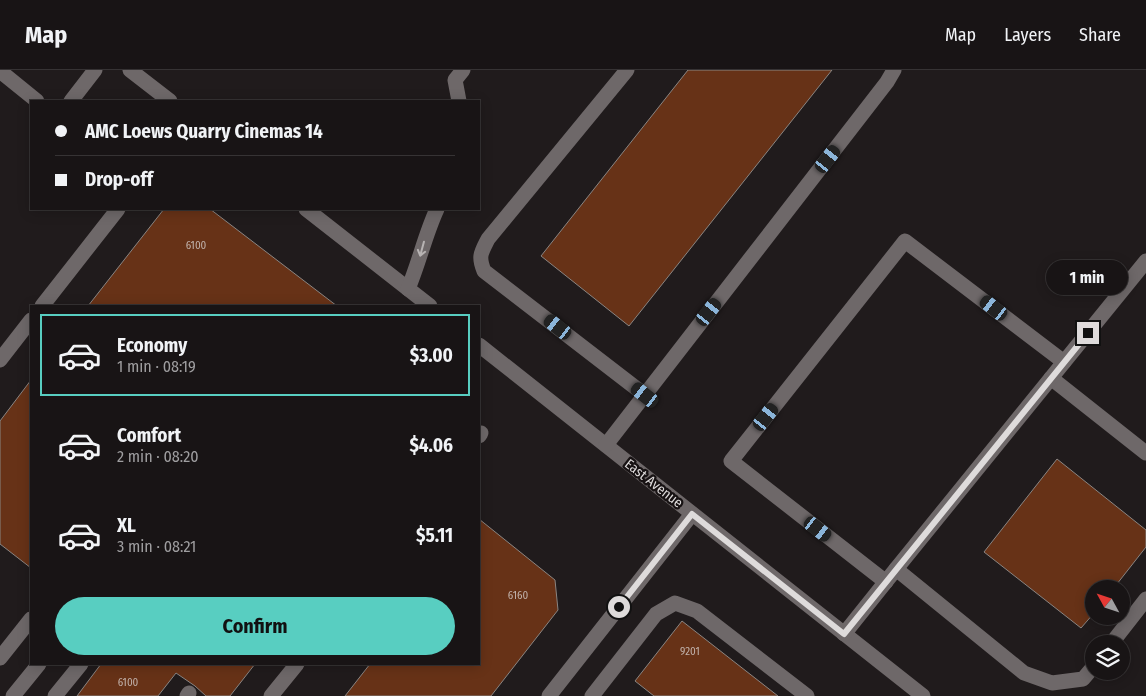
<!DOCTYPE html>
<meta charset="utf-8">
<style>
:root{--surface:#181415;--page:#252122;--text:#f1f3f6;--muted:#9f9ea0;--line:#363334;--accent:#58cec1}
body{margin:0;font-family:"Fira Sans Condensed",sans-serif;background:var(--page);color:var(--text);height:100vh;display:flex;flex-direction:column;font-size:19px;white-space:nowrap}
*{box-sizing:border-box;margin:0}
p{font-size:16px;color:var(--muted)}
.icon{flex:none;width:28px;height:28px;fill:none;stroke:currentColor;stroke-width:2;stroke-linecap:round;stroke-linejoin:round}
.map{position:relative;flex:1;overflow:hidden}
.side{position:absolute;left:30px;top:235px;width:450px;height:360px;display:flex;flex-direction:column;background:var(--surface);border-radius:0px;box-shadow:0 2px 12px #0003,0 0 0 1px var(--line)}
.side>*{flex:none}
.top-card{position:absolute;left:30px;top:30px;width:450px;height:110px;border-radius:0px;box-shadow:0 2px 12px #0003,0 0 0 1px var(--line);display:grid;align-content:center;height:110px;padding:0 25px;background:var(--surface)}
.needle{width:32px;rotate:310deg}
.tools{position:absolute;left:1085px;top:510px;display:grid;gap:10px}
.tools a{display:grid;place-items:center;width:45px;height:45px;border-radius:50%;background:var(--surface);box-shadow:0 2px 12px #0003,0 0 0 1px var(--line);font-size:25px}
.end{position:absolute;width:22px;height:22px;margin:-11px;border:6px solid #dedbdb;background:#111;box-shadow:0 0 0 2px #111}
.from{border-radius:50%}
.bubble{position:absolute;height:35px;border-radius:18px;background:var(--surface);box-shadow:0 2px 12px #0003,0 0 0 1px var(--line);font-size:16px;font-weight:700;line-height:35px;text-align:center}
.car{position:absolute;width:15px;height:30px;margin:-15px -8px;border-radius:6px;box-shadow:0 0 4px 1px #0007;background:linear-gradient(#222 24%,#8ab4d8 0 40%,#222 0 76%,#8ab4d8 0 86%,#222 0)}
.top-card b{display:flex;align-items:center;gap:18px;height:48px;font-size:19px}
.top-card b+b{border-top:1px solid var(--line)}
.top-card i{width:12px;height:12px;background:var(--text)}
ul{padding:9px 0 0;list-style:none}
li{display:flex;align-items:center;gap:15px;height:82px;margin:0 10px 8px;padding:0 15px;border:2px solid transparent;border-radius:0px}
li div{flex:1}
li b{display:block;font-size:19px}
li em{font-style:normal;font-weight:700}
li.active{border-color:var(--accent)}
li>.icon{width:45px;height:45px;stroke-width:1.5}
.button{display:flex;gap:10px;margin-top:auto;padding:10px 25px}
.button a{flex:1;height:58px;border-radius:30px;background:var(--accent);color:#111;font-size:20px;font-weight:700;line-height:58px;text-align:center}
header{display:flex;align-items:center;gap:30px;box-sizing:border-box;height:70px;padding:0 25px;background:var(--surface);border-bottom:1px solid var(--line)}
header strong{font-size:24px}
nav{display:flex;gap:28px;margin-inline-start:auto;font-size:18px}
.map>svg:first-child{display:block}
.building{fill:#673217;stroke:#8a8582}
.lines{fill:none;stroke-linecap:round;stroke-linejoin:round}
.minor{stroke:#6e6869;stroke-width:15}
.oneway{stroke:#b7b3b3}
.route{stroke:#dedbdb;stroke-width:6}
.labels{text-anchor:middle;stroke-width:4.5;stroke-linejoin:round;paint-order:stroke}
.number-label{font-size:11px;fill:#c0b1aa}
.street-label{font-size:14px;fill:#dedbdb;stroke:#171213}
</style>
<header>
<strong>Map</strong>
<nav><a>Map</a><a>Layers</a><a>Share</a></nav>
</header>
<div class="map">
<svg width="1146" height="626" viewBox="0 0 1146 626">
<rect width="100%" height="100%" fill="#201b1c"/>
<g class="building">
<polygon points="688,0 832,0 629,256 541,186"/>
<polygon points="164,139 210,139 337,236 88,236"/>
<polygon points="31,310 31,498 0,474 0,351"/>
<polygon points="1057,389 1146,460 1146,477 1113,519 1094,519 1094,543 1081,558 984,482"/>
<polygon points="479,449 555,510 558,540 491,626 345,626 370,594 479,594"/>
<polygon points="682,551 778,626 654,626 635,611"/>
<polygon points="101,594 255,594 230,626 206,626 195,616 176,603 158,626 77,626"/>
</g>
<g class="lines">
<g class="minor">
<polyline points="130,0 170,31"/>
<path d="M627 0 488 169C481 183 478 186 484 201L645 325"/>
<polyline points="0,1 37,31"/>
<polyline points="71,31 95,0"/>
<polyline points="459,31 455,10 463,0"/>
<polyline points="306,139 430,236"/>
<path d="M408 219C419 193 425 165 437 139"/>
<polyline points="42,236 118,139"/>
<polyline points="479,275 923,626"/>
<polyline points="0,290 31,250"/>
<polyline points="1051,308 1146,383"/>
<polyline points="479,366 481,363"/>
<polyline points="606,375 887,12 894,0"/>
<polyline points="896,499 1146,191"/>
<polyline points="886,512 731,391 905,171 1064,292"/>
<polyline points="844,564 896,499 1024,603 1052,613 1083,609 1094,596"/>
<polyline points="1111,574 1146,529"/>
<polyline points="0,588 31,549"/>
<polyline points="13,626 39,594"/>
<polyline points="55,626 81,594"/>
<polyline points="187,626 189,623"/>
<polyline points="271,626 297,594"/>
<polyline points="549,626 692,444"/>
<polyline points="592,626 656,544 675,533 697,541 807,626"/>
</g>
</g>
<defs><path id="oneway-shaft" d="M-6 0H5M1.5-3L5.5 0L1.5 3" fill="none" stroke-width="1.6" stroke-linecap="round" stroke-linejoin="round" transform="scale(1.25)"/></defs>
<use class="oneway" href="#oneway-shaft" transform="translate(422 179) rotate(105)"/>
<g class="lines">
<polyline class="route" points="619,537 692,444 844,564 1088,263"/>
</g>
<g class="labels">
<g class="number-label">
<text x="196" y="179">6100</text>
<text x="518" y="529">6160</text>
<text x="690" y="585">9201</text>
<text x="128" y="616">6100</text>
</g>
<g class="street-label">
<text transform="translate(654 413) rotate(38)" y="5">East Avenue</text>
</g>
</g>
</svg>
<div class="tools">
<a><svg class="needle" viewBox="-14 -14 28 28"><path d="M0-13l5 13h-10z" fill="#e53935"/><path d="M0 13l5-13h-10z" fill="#9f9ea0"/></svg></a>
<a><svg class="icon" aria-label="layers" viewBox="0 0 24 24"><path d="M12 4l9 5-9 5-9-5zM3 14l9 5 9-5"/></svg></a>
</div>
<i class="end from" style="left:619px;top:537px"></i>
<i class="end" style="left:1088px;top:263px"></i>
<div class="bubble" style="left:1046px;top:190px;width:82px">1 min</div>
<i class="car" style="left:828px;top:89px;rotate:38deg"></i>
<i class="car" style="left:994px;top:238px;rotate:308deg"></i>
<i class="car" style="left:709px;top:242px;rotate:38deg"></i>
<i class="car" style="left:558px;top:257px;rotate:308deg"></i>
<i class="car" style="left:645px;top:325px;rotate:308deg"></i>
<i class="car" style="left:766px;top:347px;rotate:38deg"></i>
<i class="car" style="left:818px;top:459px;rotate:128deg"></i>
<div class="top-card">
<b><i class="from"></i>AMC Loews Quarry Cinemas 14</b>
<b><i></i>Drop-off</b>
</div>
<section class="side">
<ul>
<li class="active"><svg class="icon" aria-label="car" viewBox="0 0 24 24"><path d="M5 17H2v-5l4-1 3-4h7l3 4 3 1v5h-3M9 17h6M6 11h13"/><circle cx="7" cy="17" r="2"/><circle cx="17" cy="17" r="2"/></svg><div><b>Economy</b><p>1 min · 08:19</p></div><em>$3.00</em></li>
<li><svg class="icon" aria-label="car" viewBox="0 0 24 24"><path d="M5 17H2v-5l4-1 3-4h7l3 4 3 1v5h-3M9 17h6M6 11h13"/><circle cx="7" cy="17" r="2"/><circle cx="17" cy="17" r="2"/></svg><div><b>Comfort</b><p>2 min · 08:20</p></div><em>$4.06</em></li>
<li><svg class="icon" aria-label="car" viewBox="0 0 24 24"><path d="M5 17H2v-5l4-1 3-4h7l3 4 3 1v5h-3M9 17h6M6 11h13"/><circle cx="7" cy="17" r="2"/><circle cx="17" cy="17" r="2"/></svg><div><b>XL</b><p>3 min · 08:21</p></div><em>$5.11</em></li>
</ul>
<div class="button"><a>Confirm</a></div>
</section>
</div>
